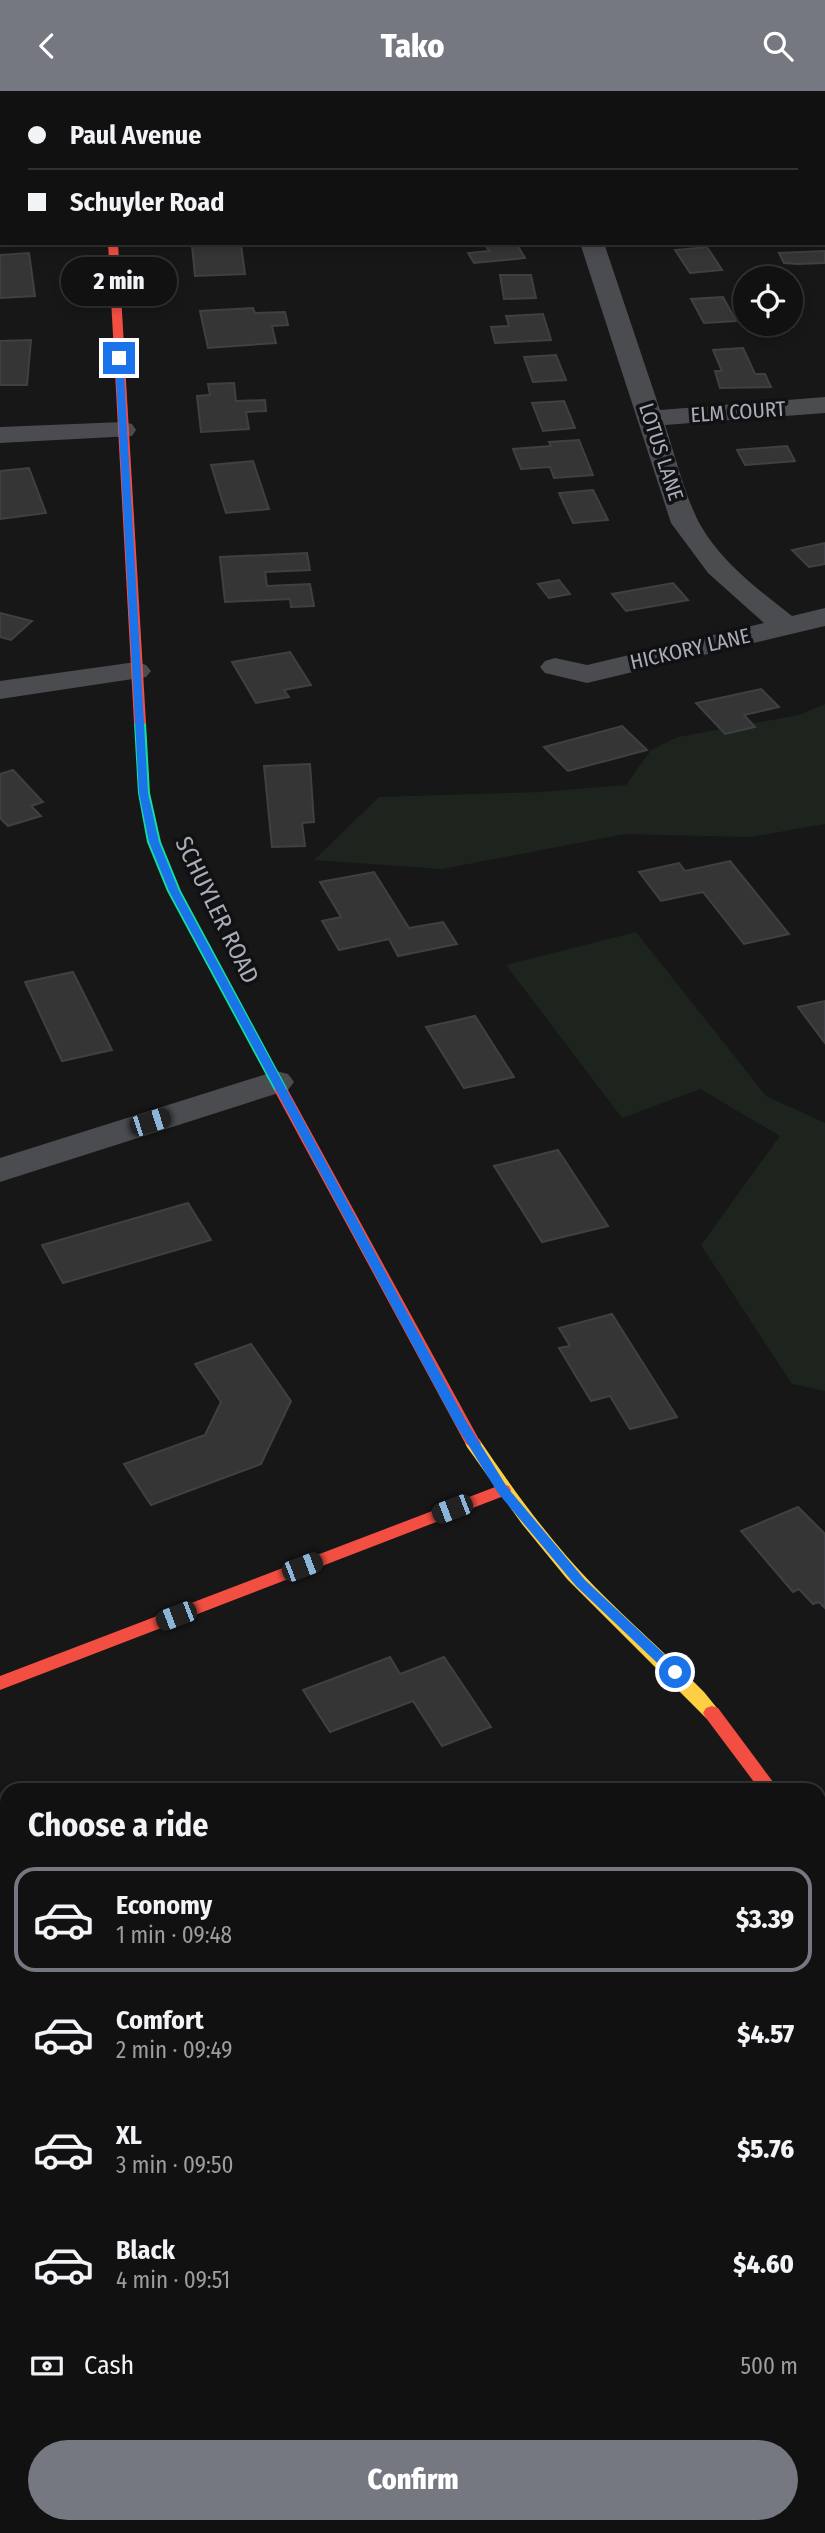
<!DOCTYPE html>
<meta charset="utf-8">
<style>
:root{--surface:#111;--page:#1e1f1f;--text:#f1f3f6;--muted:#9c9d9f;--line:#303131;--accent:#757880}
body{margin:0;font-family:"Fira Sans Condensed",sans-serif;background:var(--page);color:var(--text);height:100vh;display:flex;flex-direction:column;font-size:26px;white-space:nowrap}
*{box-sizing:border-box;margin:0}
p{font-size:23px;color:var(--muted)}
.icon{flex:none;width:38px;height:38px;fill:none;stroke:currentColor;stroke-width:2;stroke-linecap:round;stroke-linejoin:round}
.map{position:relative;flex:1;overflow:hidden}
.sheet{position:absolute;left:0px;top:1692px;width:826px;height:751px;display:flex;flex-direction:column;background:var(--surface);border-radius:21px 21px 0 0;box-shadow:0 4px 10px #0003,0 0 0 2px var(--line)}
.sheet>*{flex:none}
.guide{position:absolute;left:0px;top:0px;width:826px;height:154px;box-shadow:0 4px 10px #0003,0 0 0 2px var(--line);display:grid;align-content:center;height:154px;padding:0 28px;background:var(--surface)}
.controls{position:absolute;left:733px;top:175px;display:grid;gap:14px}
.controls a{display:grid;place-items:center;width:70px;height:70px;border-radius:50%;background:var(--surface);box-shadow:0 4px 10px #0003,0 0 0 2px var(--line);font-size:35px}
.end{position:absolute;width:32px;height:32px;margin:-16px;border:9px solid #1a73e8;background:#fff;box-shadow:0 0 0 4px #fff}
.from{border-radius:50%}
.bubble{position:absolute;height:49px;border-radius:24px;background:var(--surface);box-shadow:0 4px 10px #0003,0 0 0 2px var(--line);font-size:23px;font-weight:800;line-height:49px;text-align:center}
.car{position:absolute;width:21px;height:42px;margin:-21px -10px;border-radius:9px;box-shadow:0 0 5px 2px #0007;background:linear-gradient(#222 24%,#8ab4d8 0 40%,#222 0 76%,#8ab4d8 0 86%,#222 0)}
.guide b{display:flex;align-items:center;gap:24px;height:66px;font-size:26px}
.guide b+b{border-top:2px solid var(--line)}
.guide i{width:18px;height:18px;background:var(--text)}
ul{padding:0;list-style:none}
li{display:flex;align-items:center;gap:21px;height:105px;margin:0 14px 10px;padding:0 14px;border:4px solid transparent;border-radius:21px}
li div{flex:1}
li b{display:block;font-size:26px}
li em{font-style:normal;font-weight:800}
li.on{border-color:var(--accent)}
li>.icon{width:63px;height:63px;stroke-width:1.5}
h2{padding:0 28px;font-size:32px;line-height:84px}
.pay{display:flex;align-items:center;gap:18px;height:77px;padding:0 28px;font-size:26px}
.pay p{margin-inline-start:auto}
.primary-button{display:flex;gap:14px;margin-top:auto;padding:14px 28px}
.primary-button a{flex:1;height:80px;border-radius:42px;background:var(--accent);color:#fff;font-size:28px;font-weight:800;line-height:80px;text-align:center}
header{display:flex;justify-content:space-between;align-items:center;height:91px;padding:0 28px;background:var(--accent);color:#fff;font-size:32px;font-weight:800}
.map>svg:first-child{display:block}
.green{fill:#1d241e}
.building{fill:#353536;stroke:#3f4043;stroke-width:2}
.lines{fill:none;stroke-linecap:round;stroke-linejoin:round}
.street{fill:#4b4c50;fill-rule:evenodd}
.fast{fill:#16e098;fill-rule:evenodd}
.slow{fill:#ffcf43;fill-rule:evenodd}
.jam{fill:#f24e42;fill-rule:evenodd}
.route{fill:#1a73e8}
.labels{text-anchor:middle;stroke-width:7;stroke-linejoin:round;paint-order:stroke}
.far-street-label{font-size:21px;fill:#a8adb8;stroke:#111113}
.street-label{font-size:24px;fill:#a8adb8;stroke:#111113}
</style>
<header><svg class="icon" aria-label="back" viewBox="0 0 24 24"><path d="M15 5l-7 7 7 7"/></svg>Tako<svg class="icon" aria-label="search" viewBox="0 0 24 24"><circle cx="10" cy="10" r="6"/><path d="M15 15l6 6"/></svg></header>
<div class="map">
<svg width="825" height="2442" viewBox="0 0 825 2442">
<rect width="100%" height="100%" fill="#171717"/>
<g class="green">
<polygon points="825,613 825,733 750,746 625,743 442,778 314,769 379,706 540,701 626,694 651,659 678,646 799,624"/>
<polygon points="636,841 766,1005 825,1032 825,1300 792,1293 701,1154 780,1045 700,998 622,1027 506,874"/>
</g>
<g class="building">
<polygon points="484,152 516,152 525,167 474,172 468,162 489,160"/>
<polygon points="241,154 245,183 195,185 192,155"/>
<polygon points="707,156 722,179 690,182 675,159"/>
<polygon points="825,160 825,172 797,173 784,172 779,162"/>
<polygon points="29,162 35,205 0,207 0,164"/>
<polygon points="500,184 531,184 536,207 504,208"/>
<polygon points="723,206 736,230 704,232 691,208"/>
<polygon points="253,217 255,222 285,221 288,234 272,235 276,252 208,257 200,220"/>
<polygon points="543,223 551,249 495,252 491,236 509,235 506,225"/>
<polygon points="31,249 27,294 0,294 0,250"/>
<polygon points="743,257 755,283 765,283 771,296 720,297 715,280 722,280 713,259"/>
<polygon points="556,264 566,289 533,291 524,266"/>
<polygon points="234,292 236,310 265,309 266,320 246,321 249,338 201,341 197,305 210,304 208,293"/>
<polygon points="564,310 575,337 543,340 532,312"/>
<polygon points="579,349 593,384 554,387 550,376 521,378 513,358 551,355 549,351"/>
<polygon points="787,355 795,370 745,374 737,359"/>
<polygon points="253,370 269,418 226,422 211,374"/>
<polygon points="29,377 46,422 0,428 0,380"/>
<polygon points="593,399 608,429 573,432 559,402"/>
<polygon points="825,452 825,473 809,476 792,459"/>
<polygon points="307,462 310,479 265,481 267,495 310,493 314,515 291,516 290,508 225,511 220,466"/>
<polygon points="559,489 570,503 549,507 538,493"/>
<polygon points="673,492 688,509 626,520 612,503"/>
<polygon points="0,522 32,530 11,549 0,546"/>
<polygon points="290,561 311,594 284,599 289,606 256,612 232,571"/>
<polygon points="761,598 779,616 744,624 755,636 725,643 696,612"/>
<polygon points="622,635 647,659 568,680 544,656"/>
<polygon points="310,673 314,731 302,732 305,755 272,756 264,675"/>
<polygon points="13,679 43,711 31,715 41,725 8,735 0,727 0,683"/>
<polygon points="730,770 789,843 744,853 703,801 661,810 639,781 679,772 685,780"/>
<polygon points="374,781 409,837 443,831 457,853 398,865 389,848 339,859 322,830 341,826 320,791"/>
<polygon points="73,881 112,959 62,970 25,891"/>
<polygon points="825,910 825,952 798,916"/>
<polygon points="475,925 514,986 464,997 426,936"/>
<polygon points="558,1059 608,1135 542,1151 494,1075"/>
<polygon points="188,1112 211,1149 63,1192 42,1154"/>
<polygon points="612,1223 677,1326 630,1338 610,1305 591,1310 559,1257 570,1255 559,1237"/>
<polygon points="251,1253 291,1310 261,1373 151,1414 124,1373 205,1344 221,1311 195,1273"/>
<polygon points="798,1416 825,1443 825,1517 819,1511 813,1513 799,1498 793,1501 741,1440"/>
<polygon points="390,1566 400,1583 444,1566 491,1636 442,1655 413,1610 330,1641 303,1599"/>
<polygon points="7,2295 7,2415 0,2408 0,2301"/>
<polygon points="29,2436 53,2436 47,2442 35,2442"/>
</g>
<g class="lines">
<g class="street">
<rect x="95" y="0" width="22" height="2"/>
<rect x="668" y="0" width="22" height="2"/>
<rect x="824" y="10" width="1" height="12"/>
<rect x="824" y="120" width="1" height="14"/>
<path d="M580 152H604L660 319 825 306V322L665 334C675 364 686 409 701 435 722 472 759 499 792 525L825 517V535L587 592 545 582 540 576 545 570 555 567 587 574 764 532 708 482 671 432Z"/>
<polygon points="123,331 132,333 136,339 132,345 0,352 0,336"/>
<polygon points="136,571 146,574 151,580 146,586 0,608 0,590"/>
<polygon points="276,980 288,983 294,991 288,999 0,1091 0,1067"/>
<polygon points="819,1766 825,1768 825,1815 819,1813"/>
<polygon points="825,2284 825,2334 819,2335 819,2285"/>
<polygon points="410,2436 471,2436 468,2442 407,2442"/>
</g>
<polygon class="fast" points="140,628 146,632 150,702 161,751 181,800 288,999 286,1002 276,1002 274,999 167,800 147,751 138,702 134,632"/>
<path class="slow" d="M473 1346 479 1348C514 1400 551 1451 595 1496 630 1532 669 1565 704 1601L721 1622 718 1627 712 1629 706 1627 567 1488 522 1433 467 1356 465 1352Z"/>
<g class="jam">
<polygon points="108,152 118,152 146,632 140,636 134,632"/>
<polygon points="281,995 288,999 481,1352 479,1356 473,1358 465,1352 274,999"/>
<polygon points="503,1393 509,1395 511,1399 509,1403 0,1599 0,1585"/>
<polygon points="712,1615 718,1617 779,1699 760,1699 706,1627 703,1622 706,1617"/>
</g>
</g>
<polygon class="route" points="119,264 123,267 148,702 159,751 179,800 466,1330 507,1396 585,1489 679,1577 679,1584 670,1584 576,1495 498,1402 454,1331 169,800 149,751 139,702 115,267"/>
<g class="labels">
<g class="far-street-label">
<text transform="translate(738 321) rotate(-4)" y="7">ELM COURT</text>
<text transform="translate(661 361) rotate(72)" y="7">LOTUS LANE</text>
<text transform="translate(690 558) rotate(-13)" y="7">HICKORY LANE</text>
</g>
<g class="street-label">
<text transform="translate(217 819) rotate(64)" y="8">SCHUYLER ROAD</text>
</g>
</g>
</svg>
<div class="controls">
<a><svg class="icon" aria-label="locate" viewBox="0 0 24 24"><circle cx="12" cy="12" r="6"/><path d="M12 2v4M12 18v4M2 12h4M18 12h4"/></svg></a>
</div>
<i class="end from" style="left:675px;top:1581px"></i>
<i class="end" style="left:119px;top:267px"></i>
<div class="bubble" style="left:61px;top:166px;width:116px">2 min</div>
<i class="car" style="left:150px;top:1031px;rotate:72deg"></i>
<i class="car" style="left:452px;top:1418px;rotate:249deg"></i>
<i class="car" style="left:302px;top:1476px;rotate:69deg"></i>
<i class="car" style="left:176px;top:1525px;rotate:249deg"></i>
<div class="guide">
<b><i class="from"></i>Paul Avenue</b>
<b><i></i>Schuyler Road</b>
</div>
<section class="sheet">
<h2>Choose a ride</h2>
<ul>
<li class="on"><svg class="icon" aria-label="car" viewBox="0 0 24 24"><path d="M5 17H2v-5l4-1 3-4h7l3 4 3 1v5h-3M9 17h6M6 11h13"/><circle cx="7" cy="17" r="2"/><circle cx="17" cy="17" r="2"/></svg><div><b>Economy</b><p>1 min · 09:48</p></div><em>$3.39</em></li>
<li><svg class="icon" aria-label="car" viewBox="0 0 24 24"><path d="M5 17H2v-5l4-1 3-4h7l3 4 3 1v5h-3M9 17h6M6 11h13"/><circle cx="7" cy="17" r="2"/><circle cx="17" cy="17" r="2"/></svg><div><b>Comfort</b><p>2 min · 09:49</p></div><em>$4.57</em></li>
<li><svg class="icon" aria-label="car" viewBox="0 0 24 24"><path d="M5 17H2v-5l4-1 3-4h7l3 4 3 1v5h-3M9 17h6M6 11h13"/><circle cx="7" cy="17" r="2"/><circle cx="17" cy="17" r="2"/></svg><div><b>XL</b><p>3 min · 09:50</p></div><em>$5.76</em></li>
<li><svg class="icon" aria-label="car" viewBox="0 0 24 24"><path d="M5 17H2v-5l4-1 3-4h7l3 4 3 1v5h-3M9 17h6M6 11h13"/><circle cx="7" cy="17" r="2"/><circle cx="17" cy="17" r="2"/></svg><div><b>Black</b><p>4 min · 09:51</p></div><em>$4.60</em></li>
</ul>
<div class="pay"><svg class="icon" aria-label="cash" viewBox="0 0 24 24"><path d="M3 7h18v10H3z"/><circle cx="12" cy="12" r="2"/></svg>Cash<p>500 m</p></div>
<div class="primary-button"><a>Confirm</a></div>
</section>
</div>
